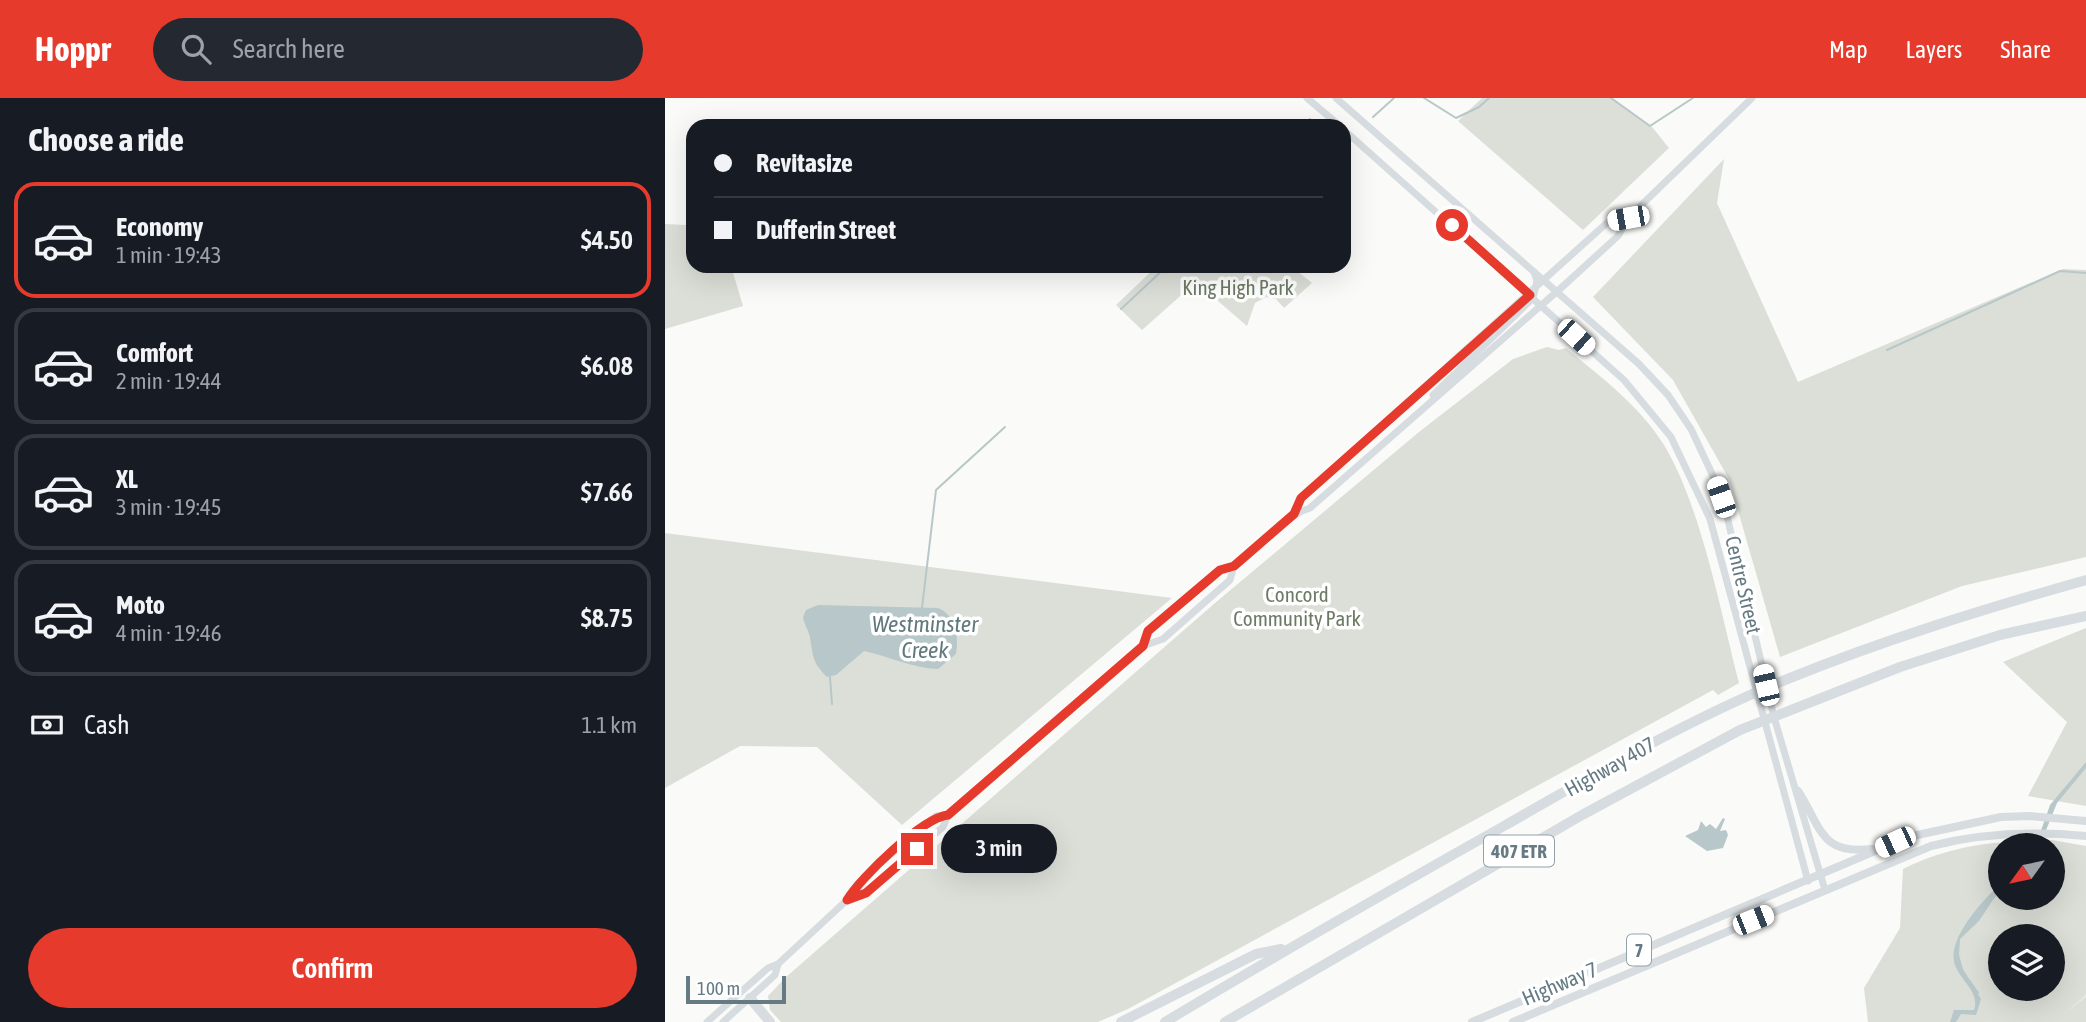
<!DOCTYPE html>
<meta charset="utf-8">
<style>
:root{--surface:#171b24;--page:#242831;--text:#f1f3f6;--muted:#9ea1a6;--line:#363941;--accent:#e63a2c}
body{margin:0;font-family:"Asap Condensed",sans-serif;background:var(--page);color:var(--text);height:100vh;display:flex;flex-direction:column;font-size:26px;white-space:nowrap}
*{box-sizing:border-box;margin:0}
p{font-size:23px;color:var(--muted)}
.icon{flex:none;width:38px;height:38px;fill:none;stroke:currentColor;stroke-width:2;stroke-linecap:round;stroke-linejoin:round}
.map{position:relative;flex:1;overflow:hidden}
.details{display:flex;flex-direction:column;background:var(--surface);width:665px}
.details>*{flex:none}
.hud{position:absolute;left:21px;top:21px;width:665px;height:154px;border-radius:21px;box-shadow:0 7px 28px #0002;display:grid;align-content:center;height:154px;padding:0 28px;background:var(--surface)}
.needle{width:46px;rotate:237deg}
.buttons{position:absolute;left:1323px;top:735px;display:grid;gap:14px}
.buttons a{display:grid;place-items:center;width:77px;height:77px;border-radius:50%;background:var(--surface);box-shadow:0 7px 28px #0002;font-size:35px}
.scale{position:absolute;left:21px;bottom:18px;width:100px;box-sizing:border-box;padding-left:7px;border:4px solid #657a83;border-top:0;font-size:19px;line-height:24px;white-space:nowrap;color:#657a83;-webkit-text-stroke:5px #fff;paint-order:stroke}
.end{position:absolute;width:32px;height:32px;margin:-16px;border:9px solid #e63a2c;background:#fff;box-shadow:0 0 0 4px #fff}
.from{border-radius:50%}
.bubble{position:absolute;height:49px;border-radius:24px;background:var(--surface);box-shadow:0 7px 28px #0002;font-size:23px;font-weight:600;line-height:49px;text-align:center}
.car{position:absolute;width:21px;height:42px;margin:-21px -10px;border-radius:9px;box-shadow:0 0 5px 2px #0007;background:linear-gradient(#fff 24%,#345 0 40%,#fff 0 76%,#345 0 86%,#fff 0)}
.hud b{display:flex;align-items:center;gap:24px;height:66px;font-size:26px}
.hud b+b{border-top:2px solid var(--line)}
.hud i{width:18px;height:18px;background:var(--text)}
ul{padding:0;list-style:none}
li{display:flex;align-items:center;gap:21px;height:116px;margin:0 14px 10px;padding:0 14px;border:4px solid var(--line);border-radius:21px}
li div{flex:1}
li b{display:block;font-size:26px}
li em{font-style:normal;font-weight:600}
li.on{border-color:var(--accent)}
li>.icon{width:63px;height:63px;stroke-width:1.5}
h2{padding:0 28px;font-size:32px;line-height:84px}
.pay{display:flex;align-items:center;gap:18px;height:77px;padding:0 28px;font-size:26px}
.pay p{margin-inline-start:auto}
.cta{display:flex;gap:14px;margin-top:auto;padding:14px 28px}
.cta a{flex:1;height:80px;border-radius:42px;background:var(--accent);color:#fff;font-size:28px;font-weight:600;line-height:80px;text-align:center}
header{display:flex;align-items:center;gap:42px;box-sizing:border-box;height:98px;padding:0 35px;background:var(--accent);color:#fff}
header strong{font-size:33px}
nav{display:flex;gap:38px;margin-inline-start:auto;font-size:24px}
.search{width:490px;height:63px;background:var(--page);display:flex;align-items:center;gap:18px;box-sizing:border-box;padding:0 24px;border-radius:38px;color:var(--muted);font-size:26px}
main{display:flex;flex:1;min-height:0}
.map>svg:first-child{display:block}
.green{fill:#dbdfd7;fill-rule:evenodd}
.water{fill:#b8c7c9}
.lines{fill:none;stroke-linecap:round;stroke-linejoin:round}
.stream{stroke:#b8c7c9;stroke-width:2}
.secondary{stroke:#d6dcdf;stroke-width:7}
.primary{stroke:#d6dcdf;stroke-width:8}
.motorway{stroke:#d6dcdf;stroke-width:10}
.route{stroke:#e63a2c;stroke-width:9}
.labels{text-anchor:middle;stroke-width:7;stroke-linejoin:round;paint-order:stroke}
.shield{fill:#fff;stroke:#93a2a8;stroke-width:2}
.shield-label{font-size:19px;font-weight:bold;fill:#657a83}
.park-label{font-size:21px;fill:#6c7a64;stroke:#fff}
.street-label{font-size:21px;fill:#657a83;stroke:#fff}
.water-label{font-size:23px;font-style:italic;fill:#60797c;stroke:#fff}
</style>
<header>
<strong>Hoppr</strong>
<div class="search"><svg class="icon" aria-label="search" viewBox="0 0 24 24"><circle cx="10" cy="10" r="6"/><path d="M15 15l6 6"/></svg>Search here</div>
<nav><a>Map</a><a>Layers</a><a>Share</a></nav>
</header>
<main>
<section class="details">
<h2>Choose a ride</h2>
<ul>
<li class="on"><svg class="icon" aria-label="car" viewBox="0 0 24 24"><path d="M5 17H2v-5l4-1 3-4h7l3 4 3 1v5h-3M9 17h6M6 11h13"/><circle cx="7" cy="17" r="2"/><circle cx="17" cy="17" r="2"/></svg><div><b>Economy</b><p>1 min · 19:43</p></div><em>$4.50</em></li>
<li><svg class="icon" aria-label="car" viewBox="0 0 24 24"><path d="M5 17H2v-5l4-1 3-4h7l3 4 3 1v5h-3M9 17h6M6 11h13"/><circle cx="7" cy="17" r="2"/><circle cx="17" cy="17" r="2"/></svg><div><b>Comfort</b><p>2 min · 19:44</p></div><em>$6.08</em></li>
<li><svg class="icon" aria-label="car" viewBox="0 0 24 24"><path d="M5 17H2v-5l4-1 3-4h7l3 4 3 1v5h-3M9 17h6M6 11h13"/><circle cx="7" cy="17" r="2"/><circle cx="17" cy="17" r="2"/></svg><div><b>XL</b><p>3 min · 19:45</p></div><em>$7.66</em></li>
<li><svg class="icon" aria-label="car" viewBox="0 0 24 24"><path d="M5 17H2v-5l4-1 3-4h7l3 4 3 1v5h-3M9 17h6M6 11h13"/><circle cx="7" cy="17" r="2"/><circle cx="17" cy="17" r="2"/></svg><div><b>Moto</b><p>4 min · 19:46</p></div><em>$8.75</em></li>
</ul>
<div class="pay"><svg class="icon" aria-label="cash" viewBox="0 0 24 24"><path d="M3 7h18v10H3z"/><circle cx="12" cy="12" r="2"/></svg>Cash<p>1.1 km</p></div>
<div class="cta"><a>Confirm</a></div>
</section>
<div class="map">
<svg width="1421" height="924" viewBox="0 0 1421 924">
<rect width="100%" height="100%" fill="#fafaf8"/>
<g class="green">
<polygon points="817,0 945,0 987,29 1004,50 918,132 793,23"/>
<polygon points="1059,61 1052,105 1133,284 1398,171 1421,172 1421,459 1297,488 1115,559 1064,381 1008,282 928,199"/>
<polygon points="0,126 21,127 28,134 28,168 66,168 78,208 0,231"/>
<polygon points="492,168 626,168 647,185 619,210 611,201 601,199 590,205 582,228 531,184 477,232 451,207"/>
<path d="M882 249 894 252 901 250C937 280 974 307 999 347 1036 408 1056 515 1074 585L1053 597 1048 592 463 911 433 924H116L105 912 103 898 121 879 550 505 754 334 848 261Z"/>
<polygon points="0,435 507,500 237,727 152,649 75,648 0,690"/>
<polygon points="1421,530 1421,708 1363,698 1402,624 1338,564"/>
<path d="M1387 742 1421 748V897L1401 915 1421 898V924H1203L1199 890 1235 830 1238 771C1288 746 1332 743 1387 742ZM1335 747H1388V800H1335ZM1335 838H1388V891H1335Z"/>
</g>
<g class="water">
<path d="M153 507 273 510C291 517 294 539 291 556L273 571C247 570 223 558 199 553L171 577 162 579C147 564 148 558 145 539 144 534 139 526 138 519L141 512Z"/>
<polygon points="1421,664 1421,670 1392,705 1375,747 1371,747 1385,707"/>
<polygon points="1058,720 1060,721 1055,733 1061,732 1063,737 1058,750 1042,753 1020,738 1033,732 1036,723 1041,729 1045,726 1051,731"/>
<path d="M1335 786V791L1314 823 1295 841 1294 857 1298 871 1316 901 1311 917 1296 916 1291 924H1285L1289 912H1309C1316 893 1292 881 1289 863 1284 839 1318 802 1335 786Z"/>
</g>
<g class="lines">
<g class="stream">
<polyline points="759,0 791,20 814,9 824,0"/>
<polyline points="946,0 985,28 1028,0"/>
<polyline points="708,19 729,0"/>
<polyline points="638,28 645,21"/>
<polyline points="456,211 502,168"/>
<polyline points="1222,252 1395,173 1421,175"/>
<polyline points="257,510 271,392 340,329"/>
<polyline points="165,579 167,606"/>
<polyline points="1324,804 1335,793"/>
<polyline points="1304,882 1313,895"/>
</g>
<g class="secondary">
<polyline points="642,0 675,28"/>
<polyline points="671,0 974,266 1003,297 1026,331 1049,380 1062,418 1109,619 1160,792"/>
<polyline points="679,32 959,282 1006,339 1045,421 1143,783"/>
<polyline points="768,297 868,200 872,183 869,174"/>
<polyline points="629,416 636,400 944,123 963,120"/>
<path d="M478 548 483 533 547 478C555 471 564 472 572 466 597 449 615 420 645 410L896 190 953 138 963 120 1087 0"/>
<polyline points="182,802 201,795 278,729 283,717 478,548 498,541 565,482 569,468"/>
<polyline points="42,924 103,870 113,866 182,802 192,786 243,741 271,718 283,717"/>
<polyline points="58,924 110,877 113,866"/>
</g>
<g class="primary">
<path d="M1133 693C1157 730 1155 757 1207 751"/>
<polyline points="807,924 1243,739 1336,719 1365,718 1421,723"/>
<path d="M848 924 1266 748C1317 735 1368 733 1421 738"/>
</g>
<g class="motorway">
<polyline points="85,900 105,924"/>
<polyline points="456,924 591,856 616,851"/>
<path d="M500 924C612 857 725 792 839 728 930 676 1022 622 1120 582 1218 542 1319 511 1421 482"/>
<polyline points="560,924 917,717 1075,632 1235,569 1335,537 1421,518"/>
</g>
</g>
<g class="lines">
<path class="route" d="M252 751 201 795 182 802C196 779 257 720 283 717L478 548 483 533 555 472 569 468 629 416 636 400 865 197 787 127"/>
</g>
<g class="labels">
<g class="shield">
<rect x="819" y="737.5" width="70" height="31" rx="5"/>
<rect x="962" y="836.5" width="24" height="31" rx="5"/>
</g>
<g class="shield-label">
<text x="854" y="760">407 ETR</text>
<text x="974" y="859">7</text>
</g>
<g class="park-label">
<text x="573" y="197">King High Park</text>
<text x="632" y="504">Concord<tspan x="632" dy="24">Community Park</tspan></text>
</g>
<g class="street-label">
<text transform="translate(1078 487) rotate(77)" y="7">Centre Street</text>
<text transform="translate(945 669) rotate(-29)" y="7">Highway 407</text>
<text transform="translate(895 886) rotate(-23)" y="7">Highway 7</text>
</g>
<g class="water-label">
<text x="260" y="534">Westminster<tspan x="260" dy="26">Creek</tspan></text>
</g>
</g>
</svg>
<div class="buttons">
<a><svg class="needle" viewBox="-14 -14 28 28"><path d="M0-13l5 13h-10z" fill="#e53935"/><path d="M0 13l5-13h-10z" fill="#9ea1a6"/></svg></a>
<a><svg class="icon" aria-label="layers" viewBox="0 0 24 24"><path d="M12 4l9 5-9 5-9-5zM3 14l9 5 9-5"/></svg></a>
</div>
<div class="scale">100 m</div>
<i class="end from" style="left:787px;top:127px"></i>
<i class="end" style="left:252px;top:751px"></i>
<div class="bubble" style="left:276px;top:726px;width:116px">3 min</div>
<i class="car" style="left:963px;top:120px;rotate:260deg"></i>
<i class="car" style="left:911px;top:239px;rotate:132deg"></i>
<i class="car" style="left:1056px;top:399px;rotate:341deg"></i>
<i class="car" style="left:1101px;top:587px;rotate:347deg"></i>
<i class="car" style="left:1230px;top:744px;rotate:245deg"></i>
<i class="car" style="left:1088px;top:822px;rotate:68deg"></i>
<div class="hud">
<b><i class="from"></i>Revitasize</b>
<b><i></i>Dufferin Street</b>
</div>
</div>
</main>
